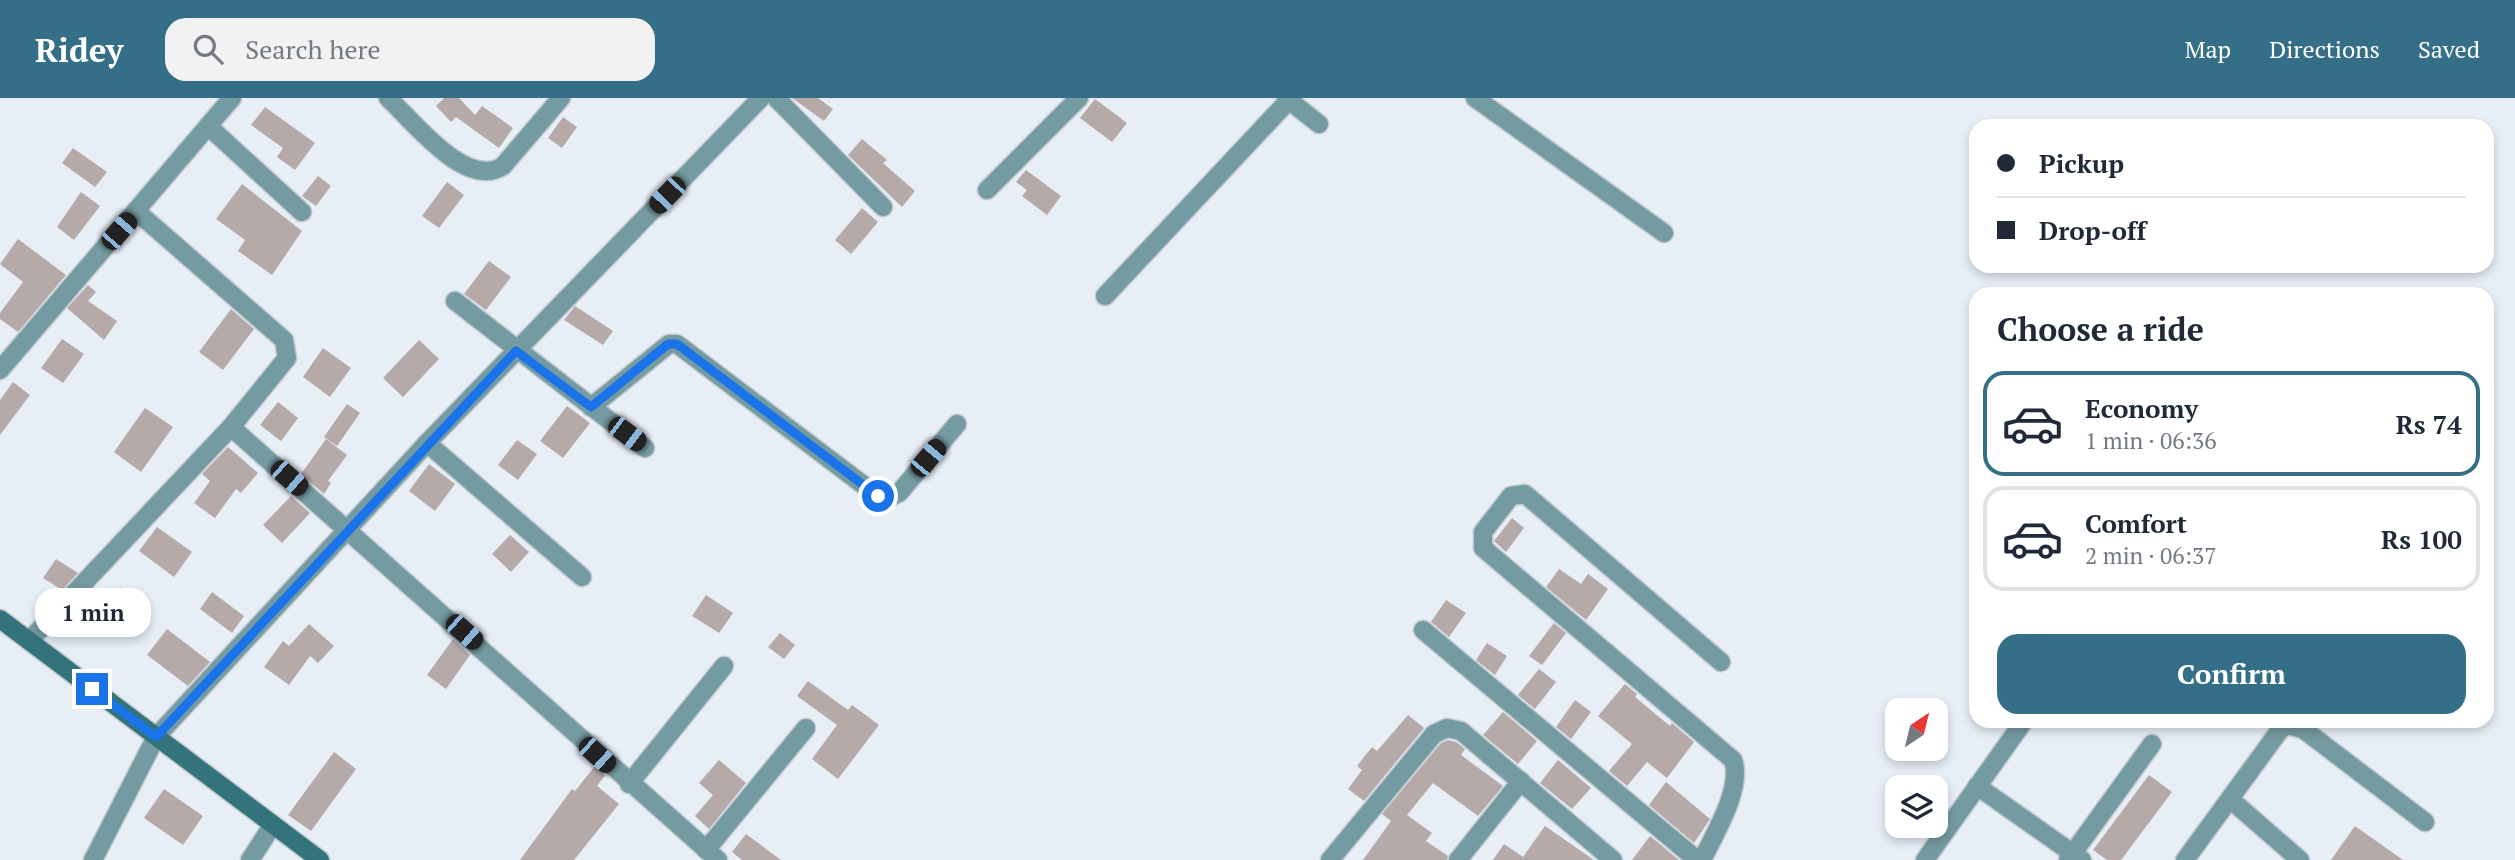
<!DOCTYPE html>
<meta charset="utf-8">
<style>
:root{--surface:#fff;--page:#f2f2f3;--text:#1f2937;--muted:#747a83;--line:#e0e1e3;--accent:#346e87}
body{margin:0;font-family:"PT Serif",serif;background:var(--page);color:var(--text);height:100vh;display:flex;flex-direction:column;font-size:26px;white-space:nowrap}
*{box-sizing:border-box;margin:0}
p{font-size:23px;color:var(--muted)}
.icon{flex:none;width:38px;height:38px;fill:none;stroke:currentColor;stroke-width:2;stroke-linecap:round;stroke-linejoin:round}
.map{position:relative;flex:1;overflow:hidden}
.sheet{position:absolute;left:1969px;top:189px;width:525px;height:441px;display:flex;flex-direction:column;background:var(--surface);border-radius:21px;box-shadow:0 4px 10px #0003}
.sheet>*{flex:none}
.guide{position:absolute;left:1969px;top:21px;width:525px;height:154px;border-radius:21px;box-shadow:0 4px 10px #0003;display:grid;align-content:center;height:154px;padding:0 28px;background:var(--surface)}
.needle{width:46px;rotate:35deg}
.tools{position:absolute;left:1885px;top:600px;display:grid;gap:14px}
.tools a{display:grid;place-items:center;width:63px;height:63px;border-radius:14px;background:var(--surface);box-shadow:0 4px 10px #0003;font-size:35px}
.end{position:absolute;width:32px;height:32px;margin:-16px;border:9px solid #1a73e8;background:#fff;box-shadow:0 0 0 4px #fff}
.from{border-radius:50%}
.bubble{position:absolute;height:49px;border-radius:21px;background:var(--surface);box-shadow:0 4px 10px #0003;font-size:23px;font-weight:700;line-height:49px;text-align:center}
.car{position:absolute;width:21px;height:42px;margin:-21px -10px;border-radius:9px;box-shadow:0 0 5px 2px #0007;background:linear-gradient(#222 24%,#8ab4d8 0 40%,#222 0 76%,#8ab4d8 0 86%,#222 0)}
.guide b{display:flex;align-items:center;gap:24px;height:66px;font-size:26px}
.guide b+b{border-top:2px solid var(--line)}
.guide i{width:18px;height:18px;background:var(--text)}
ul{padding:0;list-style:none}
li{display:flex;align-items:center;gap:21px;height:105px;margin:0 14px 10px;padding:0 14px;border:4px solid var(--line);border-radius:21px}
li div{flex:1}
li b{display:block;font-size:26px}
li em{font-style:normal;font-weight:700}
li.active{border-color:var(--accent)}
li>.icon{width:63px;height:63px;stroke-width:1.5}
h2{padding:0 28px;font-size:32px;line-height:84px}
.button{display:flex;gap:14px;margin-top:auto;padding:14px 28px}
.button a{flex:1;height:80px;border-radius:21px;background:var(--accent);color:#fff;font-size:28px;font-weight:700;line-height:80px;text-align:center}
header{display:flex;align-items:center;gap:42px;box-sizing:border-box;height:98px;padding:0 35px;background:var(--accent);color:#fff}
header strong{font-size:33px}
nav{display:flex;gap:38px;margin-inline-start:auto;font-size:24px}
.search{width:490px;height:63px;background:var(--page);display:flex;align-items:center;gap:18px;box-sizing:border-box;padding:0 24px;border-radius:21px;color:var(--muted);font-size:26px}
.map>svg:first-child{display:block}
.building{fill:#b6aaa9}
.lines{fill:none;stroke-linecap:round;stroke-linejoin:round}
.street-casing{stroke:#c2c9d0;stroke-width:21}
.secondary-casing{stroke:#c2c9d0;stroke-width:21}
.street{stroke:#749ba1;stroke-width:18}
.secondary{stroke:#33737c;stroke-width:18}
.route{stroke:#1a73e8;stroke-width:9}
</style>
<header>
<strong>Ridey</strong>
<div class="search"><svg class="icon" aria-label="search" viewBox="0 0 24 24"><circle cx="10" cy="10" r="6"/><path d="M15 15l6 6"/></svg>Search here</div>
<nav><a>Map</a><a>Directions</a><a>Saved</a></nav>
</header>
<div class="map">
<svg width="2515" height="762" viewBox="0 0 2515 762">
<rect width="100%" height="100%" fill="#e7eef6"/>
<g class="building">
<polygon points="444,0 459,0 475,17 482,8 513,30 499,50 456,19 451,24 436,8"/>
<polygon points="792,0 818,0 833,11 824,23"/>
<polygon points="1095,1 1127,25 1112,44 1080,20"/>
<polygon points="265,9 315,45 295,72 277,59 283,50 251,27"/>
<polygon points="563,19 577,29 562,50 548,40"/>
<polygon points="862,41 887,62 883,65 915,93 902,109 848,57"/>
<polygon points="73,50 107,74 95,89 62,65"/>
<polygon points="1026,72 1061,98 1047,117 1022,98 1027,92 1016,84"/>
<polygon points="318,78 331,88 316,108 302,98"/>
<polygon points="447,84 464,97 439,130 422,118"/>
<polygon points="242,86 302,133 272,177 238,153 245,142 216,121"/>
<polygon points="81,94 100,108 74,142 57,129"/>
<polygon points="862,110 878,124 851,156 835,142"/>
<polygon points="18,141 66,177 18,234 0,221 0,215 23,184 0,166"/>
<polygon points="489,163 511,179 486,212 464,196"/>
<polygon points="88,187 96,194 88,203 117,223 104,242 67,210"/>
<polygon points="575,208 613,233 603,247 564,222"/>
<polygon points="231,211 254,231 223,272 199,254"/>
<polygon points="62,241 84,256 63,285 41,270"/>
<polygon points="419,242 439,261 403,299 383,280"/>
<polygon points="323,250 351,270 330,299 303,279"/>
<polygon points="13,284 30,297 0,337 0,302"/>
<polygon points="278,304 298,320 281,343 260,327"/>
<polygon points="347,306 360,315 337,348 324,339"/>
<polygon points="567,308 590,325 563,360 540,343"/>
<polygon points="145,310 173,329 141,374 114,354"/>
<polygon points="326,341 347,357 328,383 331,385 324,396 301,376"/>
<polygon points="517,342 537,356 518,382 498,367"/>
<polygon points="228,349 258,375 241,395 236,391 215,420 194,405 210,383 202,376"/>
<polygon points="429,366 455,386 435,413 409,393"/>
<polygon points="291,398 310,415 282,445 263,427"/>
<polygon points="1512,420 1524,430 1506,454 1494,443"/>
<polygon points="157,429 192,454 174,479 139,453"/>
<polygon points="510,437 529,454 511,474 492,456"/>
<polygon points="56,461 78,475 62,492 43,480"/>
<polygon points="1559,471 1581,486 1588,476 1608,491 1586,522 1546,489"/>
<polygon points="120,489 146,511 129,531 103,508"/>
<polygon points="212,494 244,518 232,535 200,511"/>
<polygon points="706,497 733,515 719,535 692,518"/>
<polygon points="1446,502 1466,515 1449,539 1431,524"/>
<polygon points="1554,525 1566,535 1542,567 1529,558"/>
<polygon points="309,526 334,548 318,565 310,558 289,587 264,569 283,543 289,548"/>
<polygon points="167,531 210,564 188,588 147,557"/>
<polygon points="780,535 795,547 784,561 768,549"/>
<polygon points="453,541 470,557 446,591 427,577"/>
<polygon points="1487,545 1507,558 1495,577 1476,562"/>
<polygon points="1539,571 1556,584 1535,611 1518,597"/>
<polygon points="808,583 848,612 852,607 879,627 838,681 812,661 837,627 797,598"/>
<polygon points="1625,586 1637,596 1635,599 1670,628 1672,625 1694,644 1667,680 1647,664 1627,688 1609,673 1632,646 1598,618"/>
<polygon points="1575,602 1591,614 1571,641 1556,629"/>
<polygon points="1503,614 1537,643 1518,666 1483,637"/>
<polygon points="1408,617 1424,630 1364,703 1348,691 1362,672 1357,668 1372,649 1377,653"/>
<polygon points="1448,642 1456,644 1465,651 1461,657 1503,688 1478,718 1433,685 1407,717 1432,735 1426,743 1448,758 1447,762 1363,762 1391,723 1382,716 1441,645"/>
<polygon points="334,654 356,671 311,733 288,717"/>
<polygon points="719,662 746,685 709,731 695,718 713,697 699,685"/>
<polygon points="1558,662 1591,690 1572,711 1540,685"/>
<polygon points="595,668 605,677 597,688 619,706 574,762 520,762 572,691 575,693"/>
<polygon points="2149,677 2172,694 2121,762 2107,762 2093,752"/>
<polygon points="1666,684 1710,721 1694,745 1649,707"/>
<polygon points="164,691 203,718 183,747 144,720"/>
<polygon points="1545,728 1594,762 1493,762 1504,746 1523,759"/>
<polygon points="2355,728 2403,762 2331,762"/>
<polygon points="746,736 781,762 742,762 732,754"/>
<polygon points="1650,738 1679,762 1632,762"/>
</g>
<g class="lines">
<g class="street-casing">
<g id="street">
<path d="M388 0C414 24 466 92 503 68L561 0"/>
<polyline points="776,0 883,109"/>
<polyline points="1286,0 1319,26"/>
<polyline points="1475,0 1664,135"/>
<polyline points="208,28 302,114"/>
<polyline points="987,92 1079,0"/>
<polyline points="1105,198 1291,0"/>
<polyline points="455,203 645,350"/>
<polyline points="0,272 232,0"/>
<polyline points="591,309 669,246 677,246 878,398 890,399 899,395 957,326"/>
<polyline points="231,329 718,762"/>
<polyline points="427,345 761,0"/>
<polyline points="1423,532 1697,762"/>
<polyline points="29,543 231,329 287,260 284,242 136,113"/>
<polyline points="629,686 724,568"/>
<polyline points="1977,688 2082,762"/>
<polyline points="2231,702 2300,762"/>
<polyline points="706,752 806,630"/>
<polyline points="93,762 156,639 427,345 582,479"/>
<polyline points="250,762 272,728"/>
<polyline points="1330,762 1434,636 1447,630 1461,633 1613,762"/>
<polyline points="1458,762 1521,683"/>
<path d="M1702 762C1714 737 1743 690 1733 662L1483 450V434L1511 398 1525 396 1721 564"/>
<polyline points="1925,762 2024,623"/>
<polyline points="2068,762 2152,646"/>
<polyline points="2185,762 2280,632 2287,627 2303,631 2425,724"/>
</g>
</g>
<g class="secondary-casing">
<polyline id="secondary" points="0,521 320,762"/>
</g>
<use href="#street" class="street"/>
<use href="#secondary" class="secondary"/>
</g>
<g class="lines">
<polyline class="route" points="92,591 156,639 516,253 591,309 668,246 677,246 878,398"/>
</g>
</svg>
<div class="tools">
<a><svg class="needle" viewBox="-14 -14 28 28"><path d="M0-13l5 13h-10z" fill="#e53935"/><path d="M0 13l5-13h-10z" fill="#747a83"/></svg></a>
<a><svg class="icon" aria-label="layers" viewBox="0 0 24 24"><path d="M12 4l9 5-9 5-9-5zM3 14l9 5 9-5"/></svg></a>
</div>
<i class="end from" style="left:878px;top:398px"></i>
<i class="end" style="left:92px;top:591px"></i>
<div class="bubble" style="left:35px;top:490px;width:116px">1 min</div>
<i class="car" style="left:667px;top:97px;rotate:224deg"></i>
<i class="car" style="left:119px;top:133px;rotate:41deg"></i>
<i class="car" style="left:627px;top:336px;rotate:127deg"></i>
<i class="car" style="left:928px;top:360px;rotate:40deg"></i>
<i class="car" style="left:289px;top:380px;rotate:131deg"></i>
<i class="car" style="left:464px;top:534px;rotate:131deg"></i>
<i class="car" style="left:597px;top:657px;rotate:132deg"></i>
<div class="guide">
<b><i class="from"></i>Pickup</b>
<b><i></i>Drop-off</b>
</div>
<section class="sheet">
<h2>Choose a ride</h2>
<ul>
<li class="active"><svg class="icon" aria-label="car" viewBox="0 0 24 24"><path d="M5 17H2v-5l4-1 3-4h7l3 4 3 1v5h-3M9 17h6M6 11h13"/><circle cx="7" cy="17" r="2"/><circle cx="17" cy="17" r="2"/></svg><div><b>Economy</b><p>1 min · 06:36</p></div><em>Rs 74</em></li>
<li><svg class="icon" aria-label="car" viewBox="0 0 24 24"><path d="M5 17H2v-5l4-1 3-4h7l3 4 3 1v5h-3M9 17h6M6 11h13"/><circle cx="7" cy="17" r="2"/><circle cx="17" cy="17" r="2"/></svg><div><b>Comfort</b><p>2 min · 06:37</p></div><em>Rs 100</em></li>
</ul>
<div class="button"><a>Confirm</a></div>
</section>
</div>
